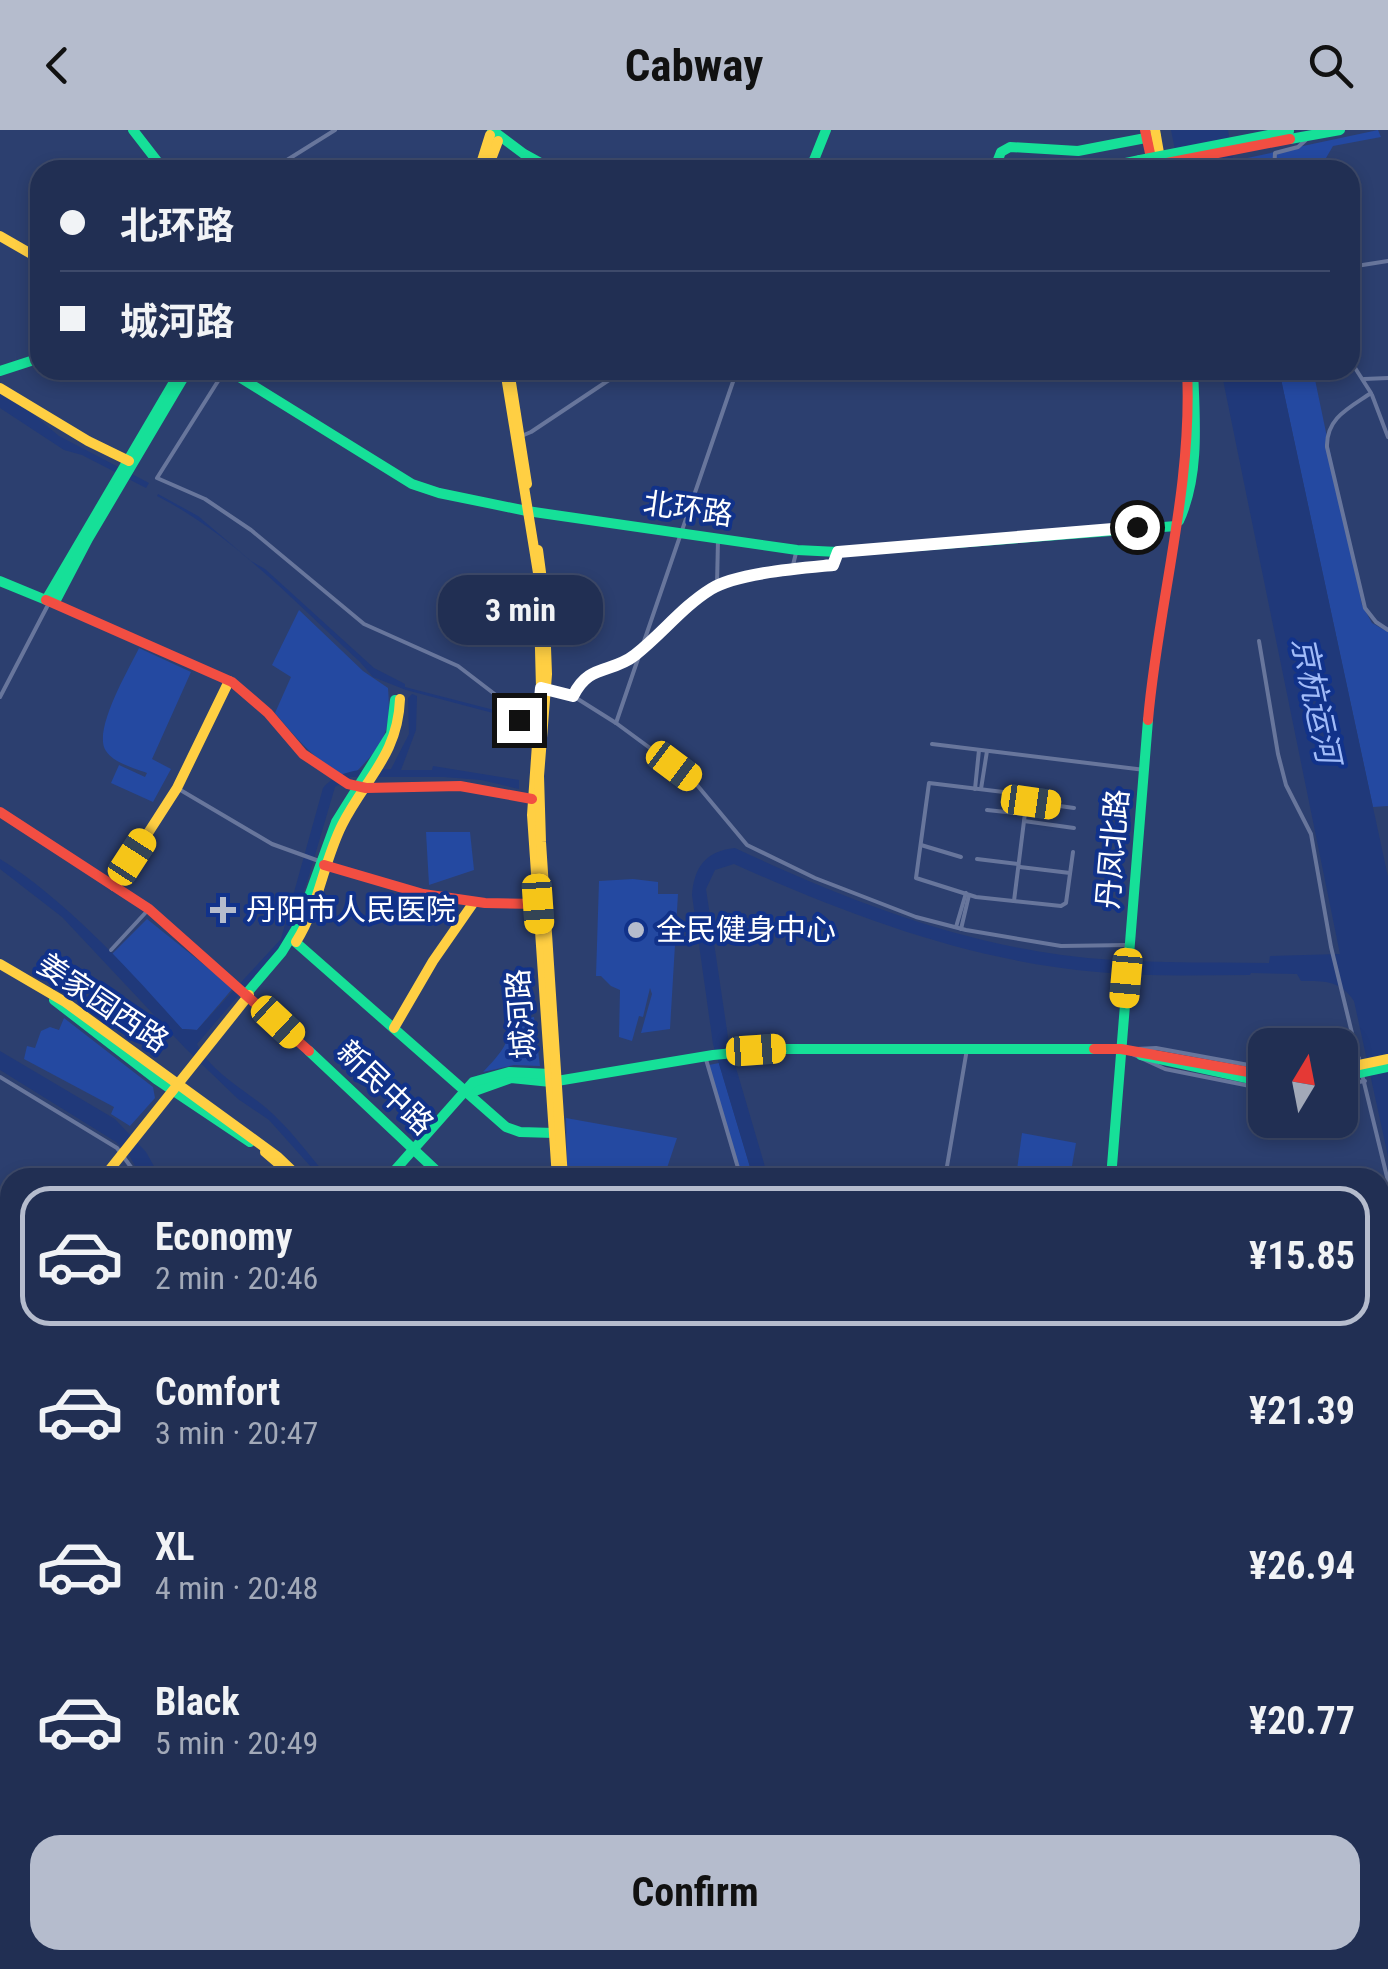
<!DOCTYPE html>
<meta charset="utf-8">
<style>
:root{--surface:#212f53;--page:#29375a;--text:#f1f3f6;--muted:#a2a9b8;--line:#3e4a6a;--accent:#b5bccd}
body{margin:0;font-family:"Roboto Condensed","Noto Sans SC",sans-serif;background:var(--page);color:var(--text);height:100vh;display:flex;flex-direction:column;font-size:38px;white-space:nowrap}
*{box-sizing:border-box;margin:0}
p{font-size:32px;color:var(--muted)}
.icon{flex:none;width:55px;height:55px;fill:none;stroke:currentColor;stroke-width:2;stroke-linecap:round;stroke-linejoin:round}
.map{position:relative;flex:1;overflow:hidden}
.side{position:absolute;left:0px;top:1038px;width:1390px;height:802px;display:flex;flex-direction:column;background:var(--surface);border-radius:30px 30px 0 0;box-shadow:0 5px 15px #0003,0 0 0 2px var(--line)}
.side>*{flex:none}
.top-card{position:absolute;left:30px;top:30px;width:1330px;height:220px;border-radius:30px;box-shadow:0 5px 15px #0003,0 0 0 2px var(--line);display:grid;align-content:center;height:220px;padding:0 30px;background:var(--surface)}
.needle{width:65px;rotate:10deg}
.fabs{position:absolute;left:1248px;top:898px;display:grid;gap:20px}
.fabs a{display:grid;place-items:center;width:110px;height:110px;border-radius:20px;background:var(--surface);box-shadow:0 5px 15px #0003,0 0 0 2px var(--line);font-size:50px}
.end{position:absolute;width:45px;height:45px;margin:-22px;border:12px solid #fff;background:#111;box-shadow:0 0 0 5px #111}
.from{border-radius:50%}
.bubble{position:absolute;height:70px;border-radius:30px;background:var(--surface);box-shadow:0 5px 15px #0003,0 0 0 2px var(--line);font-size:32px;font-weight:700;line-height:70px;text-align:center}
.car{position:absolute;width:30px;height:60px;margin:-30px -15px;border-radius:12px;box-shadow:0 0 8px 2px #0007;background:linear-gradient(#f5c518 24%,#345 0 40%,#f5c518 0 76%,#345 0 86%,#f5c518 0)}
.top-card b{display:flex;align-items:center;gap:35px;height:95px;font-size:38px}
.top-card b+b{border-top:2px solid var(--line)}
.top-card i{width:25px;height:25px;background:var(--text)}
ul{padding:18px 0 0;list-style:none}
li{display:flex;align-items:center;gap:30px;height:140px;margin:0 20px 15px;padding:0 10px;border:5px solid transparent;border-radius:30px}
li div{flex:1}
li b{display:block;font-size:38px}
li em{font-style:normal;font-weight:700}
li.active{border-color:var(--accent)}
li>.icon{width:90px;height:90px;stroke-width:1.5}
.cta{display:flex;gap:20px;margin-top:auto;padding:20px 30px}
.cta a{flex:1;height:115px;border-radius:30px;background:var(--accent);color:#111;font-size:40px;font-weight:700;line-height:115px;text-align:center}
header{display:flex;justify-content:space-between;align-items:center;height:130px;padding:0 30px;background:var(--accent);color:#111;font-size:45px;font-weight:700}
.map>svg:first-child{display:block}
.green{fill:#2449a1}
.water{fill:#20397a}
.lines{fill:none;stroke-linecap:round;stroke-linejoin:round}
.street{stroke:#68769c;stroke-width:4}
.fast{stroke:#16e098;stroke-width:10}
.slow{stroke:#ffcf43;stroke-width:10}
.jam{stroke:#f24e42;stroke-width:10}
.fast-bridge{stroke:#16e098;stroke-width:10}
.slow-bridge{stroke:#ffcf43;stroke-width:10}
.jam-bridge{stroke:#f24e42;stroke-width:10}
.route{stroke:#fff;stroke-width:12}
.poi-dot{fill:#b5bccd;stroke:#11328a;stroke-width:4}
.labels{text-anchor:middle;stroke-width:8;stroke-linejoin:round;paint-order:stroke}
.street-label{font-size:30px;fill:#fff;stroke:#11328a}
.poi-label{font-size:30px;fill:#fff;stroke:#11328a;text-anchor:start}
.water-label{font-size:32px;font-style:italic;fill:#a2bcf9;stroke:#11328a}
</style>
<header><svg class="icon" aria-label="back" viewBox="0 0 24 24"><path d="M15 5l-7 7 7 7"/></svg>Cabway<svg class="icon" aria-label="search" viewBox="0 0 24 24"><circle cx="10" cy="10" r="6"/><path d="M15 15l6 6"/></svg></header>
<div class="map">
<svg width="1388" height="1839" viewBox="0 0 1388 1839">
<rect width="100%" height="100%" fill="#2c3f6f"/>
<g class="green">
<polygon points="1378,0 1381,7 1333,16 1319,40 1235,40 1233,31"/>
<polygon points="1279,240 1313,240 1362,475 1372,493 1388,502 1388,676 1373,677"/>
<path d="M299 480 363 541 388 558C392 606 382 616 349 649 317 633 298 610 275 583L291 547 272 535Z"/>
<path d="M139 518 191 542 152 629 171 639 153 672 111 653 119 635 145 647 147 643C134 638 114 633 106 621 92 601 129 539 139 518Z"/>
<polygon points="426,702 470,702 474,740 429,755"/>
<polygon points="633,749 658,752 658,764 678,764 670,899 641,903 652,864 650,858 643,887 639,886 632,911 619,907 620,860 611,856 601,846 596,846 599,751"/>
<polygon points="147,789 233,858 197,900 182,899 111,825"/>
<path d="M534 887 540 936 514 935 483 942C495 929 514 911 508 892Z"/>
<polygon points="64,888 153,957 155,968 130,996 111,984 114,977 24,929 27,916 35,918 41,901 50,897 59,900"/>
<polygon points="719,933 753,1047 742,1047 709,935"/>
<polygon points="566,988 677,1008 664,1047 567,1047"/>
<polygon points="1022,1003 1076,1013 1070,1047 1016,1047"/>
</g>
<g class="water">
<polygon points="1171,0 1228,0 1235,40 1179,40"/>
<path d="M1221 240H1279L1388 747V1026L1354 871C1340 850 1324 851 1301 851L1297 844 1251 843 1250 845C1200 845 1148 847 1097 842 970 831 850 786 734 734L715 740 706 759 729 914 768 1047H753L713 914 692 765C694 738 705 721 735 718 840 767 946 809 1062 825 1130 834 1201 832 1269 833L1270 826 1340 824Z"/>
<polygon points="0,262 21,274 59,306 149,353 146,358 82,325 64,320 0,278"/>
<path d="M158 364 198 386 251 431 265 439 374 538 405 554V557L494 580 493 583 406 560 373 547 360 532C299 476 231 403 157 366Z"/>
<path d="M412 564 417 566 416 600 401 640H432L433 636 519 650V659L481 650 444 647H351L335 657 308 749 286 810 197 914C209 940 243 959 265 977 289 997 308 1024 328 1047H320L269 990 238 969 185 918 62 787 0 739V729C65 769 132 842 182 899L197 900 281 809 323 658C340 638 366 639 391 639L409 604 408 568Z"/>
<polygon points="0,921 115,989 146,1022 160,1047 141,1047 129,1025 116,1012 0,940"/>
</g>
<g class="lines">
<g class="street">
<polyline points="271,40 335,0"/>
<polyline points="1274,40 1275,23 1298,17 1308,8"/>
<polyline points="1350,137 1388,131"/>
<path d="M1350 230 1371 263C1349 278 1326 288 1327 317L1365 478 1376 492 1388 500"/>
<polyline points="225,240 157,348 205,369 251,400 364,494 458,536 505,572 527,598 537,602"/>
<polyline points="1364,249 1388,248"/>
<polyline points="1372,265 1388,307"/>
<polyline points="519,307 531,302 609,250 615,240"/>
<polyline points="792,439 833,435 838,422"/>
<polyline points="717,455 718,410"/>
<polyline points="1259,511 1278,624 1286,655 1311,704 1331,817 1388,1051"/>
<polyline points="545,559 573,566 616,593 692,649 747,715 815,748 916,787 966,800 1061,816 1129,815"/>
<polyline points="573,566 584,547 632,528 666,493 710,459 717,455 792,439 796,423"/>
<polyline points="0,567 50,471"/>
<polyline points="616,593 737,240"/>
<polyline points="932,614 1145,640"/>
<polyline points="177,658 272,714 319,731"/>
<polyline points="975,659 979,620"/>
<polyline points="981,659 987,621"/>
<polyline points="987,680 1025,684"/>
<polyline points="1024,691 1074,698"/>
<polyline points="921,715 961,727"/>
<polyline points="1073,722 1066,773 1061,776 976,767 916,748 929,653 1021,664 1031,672 1074,678"/>
<polyline points="977,729 1018,734"/>
<polyline points="1020,737 1070,743"/>
<polyline points="1014,771 1027,667"/>
<polyline points="956,797 966,763"/>
<polyline points="961,799 969,765"/>
<polyline points="111,820 148,780"/>
<polyline points="1136,919 1156,918 1265,938"/>
<polyline points="1130,923 1165,939 1265,959"/>
<polyline points="705,926 741,1048"/>
<polyline points="1340,932 1359,928"/>
<polyline points="0,947 117,1018 139,1048"/>
<polyline points="1340,955 1365,951"/>
<polyline points="945,1048 967,919"/>
<polyline points="0,1322 10,1323"/>
<polyline points="1380,1478 1388,1471"/>
<polyline points="1380,1537 1388,1544"/>
<polyline points="1380,1664 1388,1651"/>
<polyline points="0,1666 10,1673"/>
<polyline points="1380,1752 1388,1754"/>
<polyline points="677,1830 678,1839"/>
<polyline points="189,1839 192,1830"/>
<polyline points="1274,1839 1279,1830"/>
<polyline points="1382,1839 1388,1829"/>
</g>
<g class="fast">
<polyline points="133,0 164,40"/>
<polyline points="492,0 524,24 553,40"/>
<polyline points="1290,9 1340,0"/>
<polyline points="810,40 826,0"/>
<polyline points="994,40 1001,22 1010,17 1078,21 1156,6"/>
<polyline points="1093,40 1140,30"/>
<polyline points="228,240 412,354 439,363 527,381 797,420 838,422 1176,396"/>
<polyline points="0,241 40,228"/>
<path d="M1179 391C1200 345 1195 289 1193 240"/>
<polyline points="0,451 46,470 181,240"/>
<polyline points="55,472 88,409 188,240"/>
<polyline points="292,809 506,997 520,1002 554,1003"/>
<polyline points="247,863 282,822 299,794 336,692 391,604 395,570"/>
<polyline points="54,870 156,949 250,1012"/>
<polyline points="309,921 444,1048"/>
<polyline points="1141,925 1265,952"/>
<polyline points="469,963 511,948 551,952 713,925 778,919 1094,919"/>
<polyline points="388,1048 473,952 509,942 550,944"/>
<polyline points="1111,1048 1148,590"/>
<polyline points="0,1177 10,1165"/>
<polyline points="1380,1294 1388,1292"/>
<polyline points="0,1590 10,1593"/>
<polyline points="1233,1830 1247,1839"/>
<polyline points="314,1839 316,1830"/>
</g>
<g class="slow">
<polyline points="1155,0 1162,40"/>
<polyline points="479,40 490,5"/>
<polyline points="487,40 498,11"/>
<polyline points="0,106 40,129"/>
<polyline points="505,240 538,443 541,558 532,685 557,1048"/>
<polyline points="509,240 527,354"/>
<polyline points="0,258 88,311 129,331"/>
<polyline points="538,420 544,465 547,544 539,646 541,712 563,1048"/>
<polyline points="114,756 177,658 229,551"/>
<path d="M296 812C319 776 323 733 342 695 365 649 398 625 400 569"/>
<polyline points="0,834 65,872 278,1027 300,1048"/>
<polyline points="394,898 433,831 474,772"/>
<polyline points="265,1022 286,1040"/>
<polyline points="103,1048 249,865"/>
<polyline points="1380,1282 1388,1280"/>
<polyline points="0,1304 10,1319"/>
<polyline points="1380,1314 1388,1312"/>
<polyline points="0,1507 10,1507"/>
<polyline points="813,1830 844,1839"/>
<polyline points="319,1839 322,1830"/>
<polyline points="1045,1839 1066,1830"/>
</g>
<g class="jam">
<polyline points="1145,0 1151,28"/>
<polyline points="46,470 232,552 268,583 303,624 348,654 366,658 460,656 532,669"/>
<path d="M1148 590C1158 474 1193 357 1187 240"/>
<polyline points="0,682 149,779 309,921"/>
<polyline points="324,735 423,764 485,773 538,774"/>
<polyline points="1094,919 1121,919 1265,945"/>
<polyline points="1380,1301 1388,1299"/>
<polyline points="932,1830 932,1839"/>
<polyline points="537,1839 539,1830"/>
</g>
<g class="fast-bridge">
<polyline points="1140,30 1289,1"/>
<polyline points="1340,947 1388,937"/>
</g>
<polyline class="slow-bridge" points="1340,939 1388,929"/>
<polyline class="jam-bridge" points="1141,38 1290,9"/>
</g>
<g class="lines">
<path class="route" d="M519 590 537 602 541 558 573 566C589 533 611 544 635 525 662 504 682 477 711 459 736 443 803 438 833 435L838 422 1137 397"/>
</g>
<g class="poi-dot">
<path d="M218 765h10v10h10v10h-10v10h-10v-10h-10v-10h10z"/>
<circle cx="636" cy="800" r="10"/>
</g>
<g class="labels">
<g class="street-label">
<text transform="translate(688 379) rotate(8)" y="10">北环路</text>
<text transform="translate(1113 719) rotate(-85)" y="10">丹凤北路</text>
<text transform="translate(103 873) rotate(34)" y="10">姜家园西路</text>
<text transform="translate(521 884) rotate(-94)" y="10">城河路</text>
<text transform="translate(385 958) rotate(44)" y="10">新民中路</text>
</g>
<g class="poi-label">
<text x="246" y="790">丹阳市人民医院</text>
<text x="656" y="810">全民健身中心</text>
</g>
<g class="water-label">
<text transform="translate(1316 570) rotate(78)" y="11">京杭运河</text>
</g>
</g>
</svg>
<div class="fabs">
<a><svg class="needle" viewBox="-14 -14 28 28"><path d="M0-13l5 13h-10z" fill="#e53935"/><path d="M0 13l5-13h-10z" fill="#a2a9b8"/></svg></a>
</div>
<i class="end from" style="left:1137px;top:397px"></i>
<i class="end" style="left:519px;top:590px"></i>
<div class="bubble" style="left:438px;top:445px;width:165px">3 min</div>
<i class="car" style="left:674px;top:636px;rotate:127deg"></i>
<i class="car" style="left:1031px;top:672px;rotate:98deg"></i>
<i class="car" style="left:132px;top:727px;rotate:33deg"></i>
<i class="car" style="left:538px;top:774px;rotate:176deg"></i>
<i class="car" style="left:1126px;top:848px;rotate:185deg"></i>
<i class="car" style="left:278px;top:892px;rotate:133deg"></i>
<i class="car" style="left:756px;top:920px;rotate:86deg"></i>
<div class="top-card">
<b><i class="from"></i>北环路</b>
<b><i></i>城河路</b>
</div>
<section class="side">
<ul>
<li class="active"><svg class="icon" aria-label="car" viewBox="0 0 24 24"><path d="M5 17H2v-5l4-1 3-4h7l3 4 3 1v5h-3M9 17h6M6 11h13"/><circle cx="7" cy="17" r="2"/><circle cx="17" cy="17" r="2"/></svg><div><b>Economy</b><p>2 min · 20:46</p></div><em>¥15.85</em></li>
<li><svg class="icon" aria-label="car" viewBox="0 0 24 24"><path d="M5 17H2v-5l4-1 3-4h7l3 4 3 1v5h-3M9 17h6M6 11h13"/><circle cx="7" cy="17" r="2"/><circle cx="17" cy="17" r="2"/></svg><div><b>Comfort</b><p>3 min · 20:47</p></div><em>¥21.39</em></li>
<li><svg class="icon" aria-label="car" viewBox="0 0 24 24"><path d="M5 17H2v-5l4-1 3-4h7l3 4 3 1v5h-3M9 17h6M6 11h13"/><circle cx="7" cy="17" r="2"/><circle cx="17" cy="17" r="2"/></svg><div><b>XL</b><p>4 min · 20:48</p></div><em>¥26.94</em></li>
<li><svg class="icon" aria-label="car" viewBox="0 0 24 24"><path d="M5 17H2v-5l4-1 3-4h7l3 4 3 1v5h-3M9 17h6M6 11h13"/><circle cx="7" cy="17" r="2"/><circle cx="17" cy="17" r="2"/></svg><div><b>Black</b><p>5 min · 20:49</p></div><em>¥20.77</em></li>
</ul>
<div class="cta"><a>Confirm</a></div>
</section>
</div>
